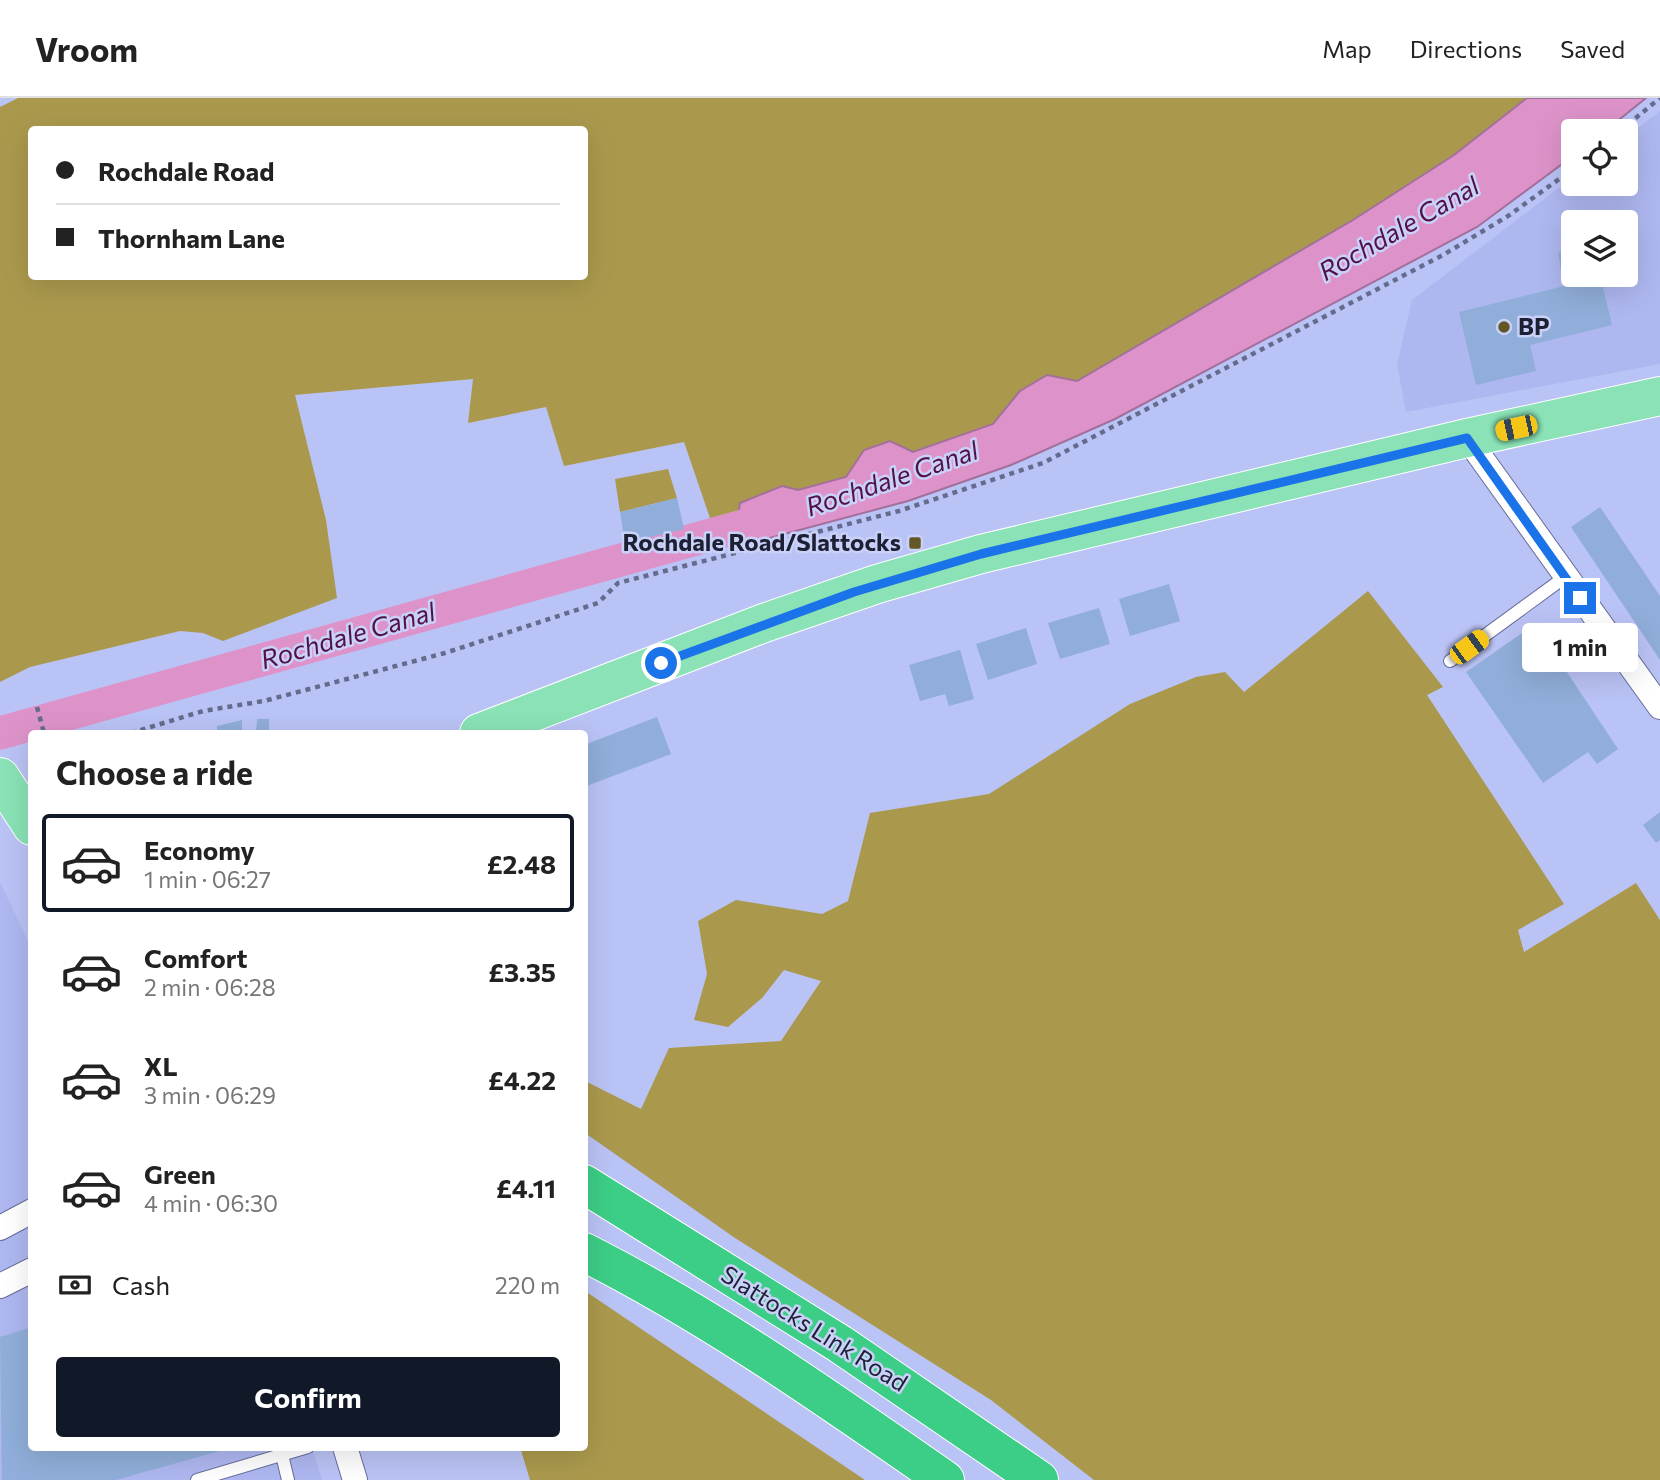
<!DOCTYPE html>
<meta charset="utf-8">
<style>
:root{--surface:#fff;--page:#f6f6f6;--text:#222;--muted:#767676;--line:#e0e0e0;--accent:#111827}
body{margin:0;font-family:Commissioner,sans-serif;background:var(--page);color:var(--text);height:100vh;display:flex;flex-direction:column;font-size:26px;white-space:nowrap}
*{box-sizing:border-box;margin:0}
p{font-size:23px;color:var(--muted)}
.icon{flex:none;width:38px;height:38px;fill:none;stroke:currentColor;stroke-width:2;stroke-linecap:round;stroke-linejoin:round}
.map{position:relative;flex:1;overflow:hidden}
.sheet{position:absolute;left:28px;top:632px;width:560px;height:721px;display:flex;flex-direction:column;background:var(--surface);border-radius:7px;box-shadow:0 7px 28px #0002}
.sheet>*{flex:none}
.hud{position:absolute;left:28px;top:28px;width:560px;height:154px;border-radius:7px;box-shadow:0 7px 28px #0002;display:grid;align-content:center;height:154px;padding:0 28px;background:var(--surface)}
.buttons{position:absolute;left:1561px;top:21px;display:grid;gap:14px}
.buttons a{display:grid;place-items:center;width:77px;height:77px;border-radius:7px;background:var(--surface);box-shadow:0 7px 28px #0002;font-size:35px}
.end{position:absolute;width:32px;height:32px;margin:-16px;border:9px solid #1a73e8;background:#fff;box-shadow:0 0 0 4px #fff}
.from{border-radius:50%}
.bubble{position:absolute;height:49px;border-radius:7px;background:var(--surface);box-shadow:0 7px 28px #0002;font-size:23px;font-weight:700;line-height:49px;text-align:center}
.car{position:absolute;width:21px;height:42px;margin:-21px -10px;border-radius:9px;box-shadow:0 0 5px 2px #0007;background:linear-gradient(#f5c518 24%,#345 0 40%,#f5c518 0 76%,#345 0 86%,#f5c518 0)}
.hud b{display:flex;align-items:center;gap:24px;height:66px;font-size:26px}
.hud b+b{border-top:2px solid var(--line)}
.hud i{width:18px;height:18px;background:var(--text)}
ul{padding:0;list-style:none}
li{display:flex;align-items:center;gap:21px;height:98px;margin:0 14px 10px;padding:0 14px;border:4px solid transparent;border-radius:7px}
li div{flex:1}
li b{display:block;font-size:26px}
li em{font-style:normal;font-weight:700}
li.on{border-color:var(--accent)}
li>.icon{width:63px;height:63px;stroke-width:1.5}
h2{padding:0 28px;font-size:32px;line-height:84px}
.pay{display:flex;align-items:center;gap:18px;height:77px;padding:0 28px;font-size:26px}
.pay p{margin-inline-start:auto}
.action{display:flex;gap:14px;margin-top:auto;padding:14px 28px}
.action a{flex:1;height:80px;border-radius:7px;background:var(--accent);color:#fff;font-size:28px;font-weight:700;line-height:80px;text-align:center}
header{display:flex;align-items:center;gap:42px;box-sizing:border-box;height:98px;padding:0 35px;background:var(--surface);border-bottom:2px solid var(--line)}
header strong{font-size:33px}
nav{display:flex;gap:38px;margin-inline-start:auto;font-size:24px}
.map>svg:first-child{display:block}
.built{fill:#aeb7f0;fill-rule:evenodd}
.green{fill:#aa994d;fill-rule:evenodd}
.water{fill:#dd93c9;stroke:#a3709c;stroke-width:2}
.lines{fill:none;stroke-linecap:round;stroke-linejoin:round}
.canal{stroke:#dd93c9;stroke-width:33}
.building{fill:#90aed9}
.lane-casing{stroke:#676e9b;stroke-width:14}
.street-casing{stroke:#676e9b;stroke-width:26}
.primary-casing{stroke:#fff;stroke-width:40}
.highway-casing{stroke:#fff;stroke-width:40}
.path{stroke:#656b8c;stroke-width:4.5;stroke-dasharray:5 5;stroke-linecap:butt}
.lane{stroke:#fff;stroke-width:12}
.street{stroke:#fff;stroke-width:24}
.primary{stroke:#8ae2b6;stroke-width:38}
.highway{stroke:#3cce86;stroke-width:38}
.route{stroke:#1a73e8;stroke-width:9}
.poi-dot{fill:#635825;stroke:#c9d1f9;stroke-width:2.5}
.labels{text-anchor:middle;stroke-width:5;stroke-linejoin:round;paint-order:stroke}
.poi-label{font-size:24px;font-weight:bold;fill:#1d2033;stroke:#c9d1f9;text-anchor:start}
.street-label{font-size:24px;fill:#1d2033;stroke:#c9d1f9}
.water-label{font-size:26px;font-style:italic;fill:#521145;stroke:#c9d1f9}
</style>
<header>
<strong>Vroom</strong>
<nav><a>Map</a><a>Directions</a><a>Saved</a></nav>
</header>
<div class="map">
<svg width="1660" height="1382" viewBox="0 0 1660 1382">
<rect width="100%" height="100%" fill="#bac3f5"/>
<g class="built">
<path d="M1660 13V266L1406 314 1397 266 1412 202 1573 79V86H1626V39ZM1573 124H1626V177H1573Z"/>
<polygon points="0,784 31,849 32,1349 312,1349 322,1382 0,1382"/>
</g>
<g class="green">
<path d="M18 0H1526L1454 57 1353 122 1076 284 1047 277 1020 293 993 326 912 354 890 343 864 352 846 379 798 392 712 426 684 344 564 368 546 309 468 325 473 281 295 297 326 422 337 500 223 543 203 535 180 533 30 569 0 584V9ZM32 32H584V178H32Z"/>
<polygon points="668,371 677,400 620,414 615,381"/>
<polygon points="1368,493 1443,589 1427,597 1564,806 1518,832 1524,854 1636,785 1660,822 1660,1382 1094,1382 991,1302 735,1140 585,1035 585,983 641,1011 669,950 781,943 821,883 784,872 762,900 728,929 694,922 707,876 698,823 736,802 822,816 848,803 870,715 989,696 1130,606 1196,579 1225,574 1244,594"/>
<polygon points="585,1193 865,1382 530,1382 520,1349 584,1349"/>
</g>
<polygon class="water" points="1527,0 1646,0 1605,33 1573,33 1573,58 1477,129 1115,321 1011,367 908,403 762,442 737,438 717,445 712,426 738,418 740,405 782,388 798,392 846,379 864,352 890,343 913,354 993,326 1020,293 1047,277 1077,283 1353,122 1454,57"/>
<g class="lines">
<polyline class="canal" points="0,635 757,424"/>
</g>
<g class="building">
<polygon points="1573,151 1573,177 1600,177 1612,227 1530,247 1536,273 1476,287 1459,214 1564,188 1558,155"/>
<polygon points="677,400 684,431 625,445 620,414"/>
<polygon points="1600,409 1660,498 1660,562 1571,429"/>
<polygon points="1169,486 1180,523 1130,538 1119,501"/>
<polygon points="1099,510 1110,546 1060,561 1048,525"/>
<polygon points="1535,526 1618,651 1597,666 1588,654 1543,685 1466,574"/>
<polygon points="1026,530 1037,566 988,582 976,546"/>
<polygon points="960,552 974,601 949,608 945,596 920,603 909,567"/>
<polygon points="657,619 671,656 584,689 584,647"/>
<polygon points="257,621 269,621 269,635 256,635"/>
<polygon points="242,622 242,635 217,635 217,628"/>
<polygon points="1660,714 1660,742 1656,745 1643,727"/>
<polygon points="32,1229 32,1349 222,1349 223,1352 116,1382 2,1382 0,1239"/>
</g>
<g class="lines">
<g class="lane-casing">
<g id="lane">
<polyline points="1450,563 1565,479"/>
<polyline points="282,1357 288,1382"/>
<polyline points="197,1382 308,1349"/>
</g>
</g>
<g class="street-casing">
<g id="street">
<polyline points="1467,340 1660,609"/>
<polyline points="0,1130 32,1113"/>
<polyline points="0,1188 32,1172"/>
<polyline points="345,1349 355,1382"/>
</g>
</g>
<g class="primary-casing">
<g id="primary">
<polyline points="479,635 764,525 877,486 981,456 1467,340 1660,298"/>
<polyline points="0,679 32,728"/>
</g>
</g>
<g class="highway-casing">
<g id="highway">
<polyline points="584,1086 840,1246 1039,1382"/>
<path d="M584 1154C711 1218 828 1301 945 1382"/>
</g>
</g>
<g class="path">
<polyline points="1620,33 1660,0"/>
<polyline points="37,609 44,635"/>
<polyline points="131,635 203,613 264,603 445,555 598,505 618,485 899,413 1043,365 1443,157 1508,118 1573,71"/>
</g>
<use href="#lane" class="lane"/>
<use href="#street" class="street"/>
<use href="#primary" class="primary"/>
<use href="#highway" class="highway"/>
</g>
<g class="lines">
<polyline class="route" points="661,565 854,494 981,456 1467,340 1580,500"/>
</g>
<g class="poi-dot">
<circle cx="1504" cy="229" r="7"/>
<rect x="908" y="438" width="14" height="14" rx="3.5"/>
</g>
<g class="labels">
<g class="poi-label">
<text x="1518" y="237">BP</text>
<text x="901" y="453" text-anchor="end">Rochdale Road/Slattocks</text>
</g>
<g class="street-label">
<text transform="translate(814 1231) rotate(32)" y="8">Slattocks Link Road</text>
</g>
<g class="water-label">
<text transform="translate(1399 131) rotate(-30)" y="9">Rochdale Canal</text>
<text transform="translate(892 381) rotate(-19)" y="9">Rochdale Canal</text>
<text transform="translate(348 538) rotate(-16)" y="9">Rochdale Canal</text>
</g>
</g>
</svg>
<div class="buttons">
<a><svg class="icon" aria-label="locate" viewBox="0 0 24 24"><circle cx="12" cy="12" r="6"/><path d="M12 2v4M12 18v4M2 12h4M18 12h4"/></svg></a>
<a><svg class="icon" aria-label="layers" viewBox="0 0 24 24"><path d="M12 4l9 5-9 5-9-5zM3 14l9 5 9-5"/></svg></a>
</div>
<i class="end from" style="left:661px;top:565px"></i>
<i class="end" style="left:1580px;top:500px"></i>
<div class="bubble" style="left:1522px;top:525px;width:116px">1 min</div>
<i class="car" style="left:1516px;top:330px;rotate:258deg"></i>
<i class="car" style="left:1469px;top:549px;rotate:54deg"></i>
<div class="hud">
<b><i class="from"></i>Rochdale Road</b>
<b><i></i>Thornham Lane</b>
</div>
<section class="sheet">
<h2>Choose a ride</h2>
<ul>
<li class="on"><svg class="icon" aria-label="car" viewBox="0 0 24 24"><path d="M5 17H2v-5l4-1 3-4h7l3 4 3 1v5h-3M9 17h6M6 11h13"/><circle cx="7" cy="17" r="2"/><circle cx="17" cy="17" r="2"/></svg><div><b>Economy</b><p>1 min · 06:27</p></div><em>£2.48</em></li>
<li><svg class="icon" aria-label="car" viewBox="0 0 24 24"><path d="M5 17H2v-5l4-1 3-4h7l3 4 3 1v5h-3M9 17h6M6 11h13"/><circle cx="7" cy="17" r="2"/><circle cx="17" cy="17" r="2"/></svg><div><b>Comfort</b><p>2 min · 06:28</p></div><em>£3.35</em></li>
<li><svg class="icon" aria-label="car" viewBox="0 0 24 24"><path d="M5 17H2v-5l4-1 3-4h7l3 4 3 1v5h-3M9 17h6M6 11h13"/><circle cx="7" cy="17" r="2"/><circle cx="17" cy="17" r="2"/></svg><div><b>XL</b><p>3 min · 06:29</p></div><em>£4.22</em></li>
<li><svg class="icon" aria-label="car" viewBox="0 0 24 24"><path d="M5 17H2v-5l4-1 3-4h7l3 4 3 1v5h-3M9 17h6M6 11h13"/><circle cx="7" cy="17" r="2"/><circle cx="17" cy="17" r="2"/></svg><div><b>Green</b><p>4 min · 06:30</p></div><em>£4.11</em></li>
</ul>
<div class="pay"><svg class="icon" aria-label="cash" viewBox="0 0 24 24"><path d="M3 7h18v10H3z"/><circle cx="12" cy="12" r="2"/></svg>Cash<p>220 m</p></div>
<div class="action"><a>Confirm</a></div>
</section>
</div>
